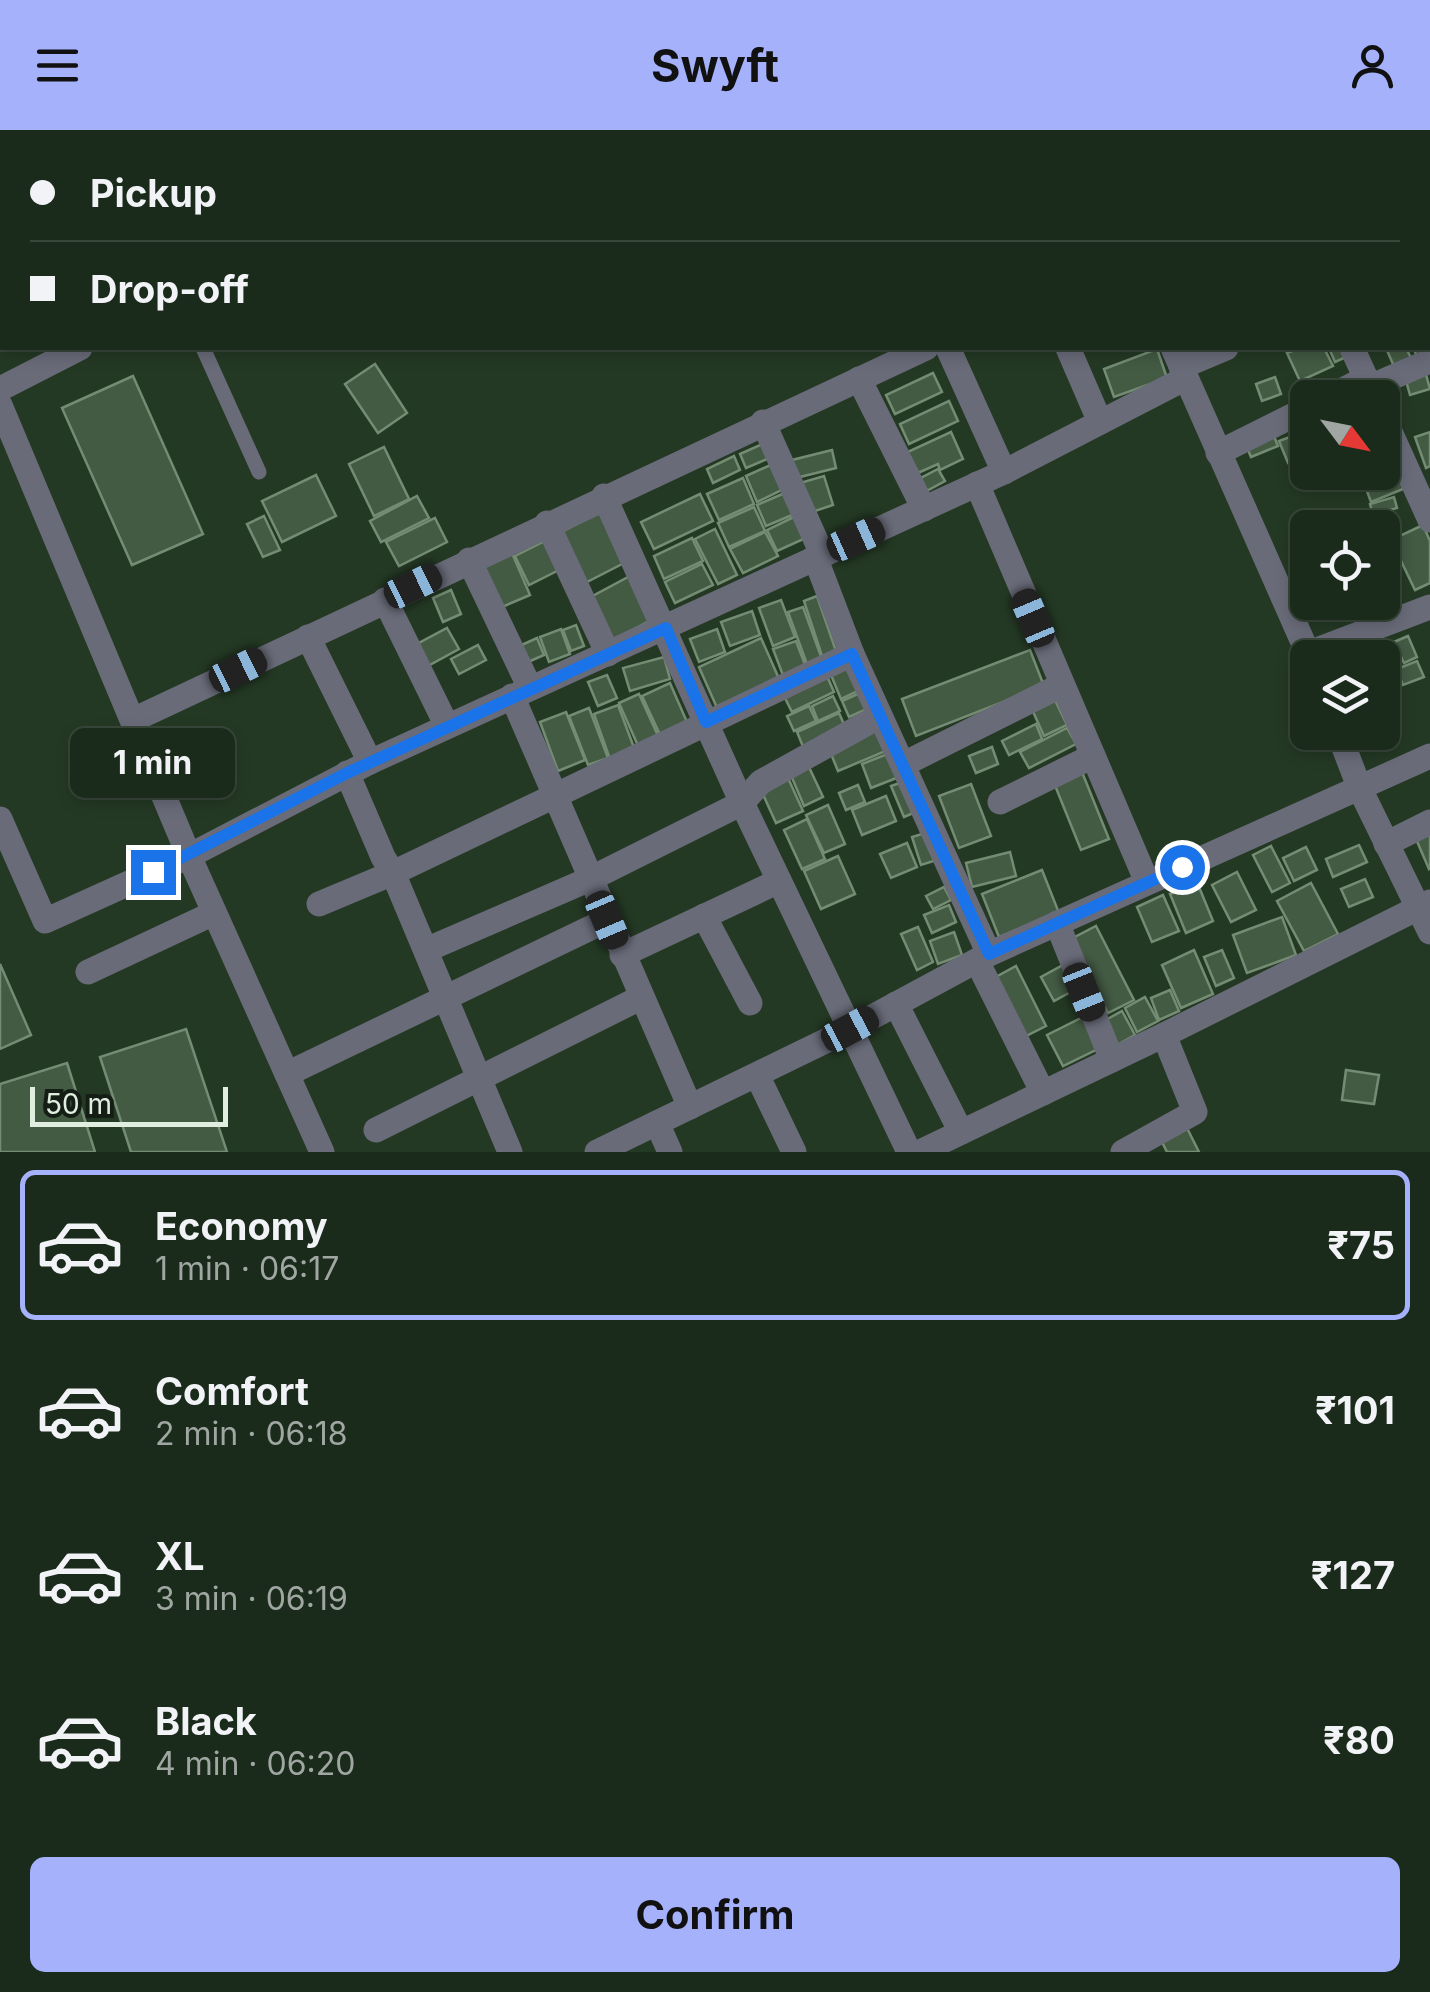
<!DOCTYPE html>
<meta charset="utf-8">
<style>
:root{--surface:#1b2b1b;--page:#283728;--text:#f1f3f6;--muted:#a0a7a3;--line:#39473a;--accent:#a6b1fc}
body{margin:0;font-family:Inter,sans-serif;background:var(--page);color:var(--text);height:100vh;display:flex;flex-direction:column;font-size:38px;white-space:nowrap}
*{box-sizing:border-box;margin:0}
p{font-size:32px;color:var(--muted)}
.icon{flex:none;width:55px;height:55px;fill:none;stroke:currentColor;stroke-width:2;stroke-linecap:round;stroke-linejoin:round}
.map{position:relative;height:1022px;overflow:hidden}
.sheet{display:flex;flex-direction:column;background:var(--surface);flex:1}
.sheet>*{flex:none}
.top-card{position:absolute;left:0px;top:0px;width:1430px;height:220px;box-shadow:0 5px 15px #0003,0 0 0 2px var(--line);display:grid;align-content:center;height:220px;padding:0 30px;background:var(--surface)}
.needle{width:65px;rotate:122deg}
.buttons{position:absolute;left:1290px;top:250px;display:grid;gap:20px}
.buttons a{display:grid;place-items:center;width:110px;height:110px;border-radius:15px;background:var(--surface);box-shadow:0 5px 15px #0003,0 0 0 2px var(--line);font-size:50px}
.scale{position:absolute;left:30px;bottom:25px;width:198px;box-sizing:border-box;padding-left:10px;border:5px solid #e0eee0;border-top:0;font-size:28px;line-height:35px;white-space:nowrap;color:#e0eee0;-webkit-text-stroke:8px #141e14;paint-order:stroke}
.end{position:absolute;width:45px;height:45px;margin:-22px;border:12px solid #1a73e8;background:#fff;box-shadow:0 0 0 5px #fff}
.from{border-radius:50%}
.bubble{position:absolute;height:70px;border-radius:15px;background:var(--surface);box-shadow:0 5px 15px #0003,0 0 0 2px var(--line);font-size:32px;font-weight:700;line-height:70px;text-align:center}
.car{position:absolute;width:30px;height:60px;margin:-30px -15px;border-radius:12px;box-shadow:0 0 8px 2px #0007;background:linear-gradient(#222 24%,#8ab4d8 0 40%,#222 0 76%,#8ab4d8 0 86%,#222 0)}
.top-card b{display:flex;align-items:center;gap:35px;height:95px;font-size:38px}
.top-card b+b{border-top:2px solid var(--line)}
.top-card i{width:25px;height:25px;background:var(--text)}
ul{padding:18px 0 0;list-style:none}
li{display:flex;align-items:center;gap:30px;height:150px;margin:0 20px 15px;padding:0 10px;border:5px solid transparent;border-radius:15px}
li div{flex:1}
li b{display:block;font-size:38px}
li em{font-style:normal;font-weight:700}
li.on{border-color:var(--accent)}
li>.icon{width:90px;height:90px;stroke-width:1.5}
.button{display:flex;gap:20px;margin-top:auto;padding:20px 30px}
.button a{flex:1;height:115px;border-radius:15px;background:var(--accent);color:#111;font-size:40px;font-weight:700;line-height:115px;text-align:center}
header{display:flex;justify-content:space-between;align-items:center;height:130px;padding:0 30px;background:var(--accent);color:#111;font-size:45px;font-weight:700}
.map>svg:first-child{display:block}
.building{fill:#435a43;stroke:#748c73;stroke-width:2.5}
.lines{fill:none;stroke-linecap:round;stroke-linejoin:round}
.service{stroke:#696b79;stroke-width:15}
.minor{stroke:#696b79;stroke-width:25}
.tertiary{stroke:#696b79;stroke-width:25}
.route{stroke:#1a73e8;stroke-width:12}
</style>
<header><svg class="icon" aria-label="menu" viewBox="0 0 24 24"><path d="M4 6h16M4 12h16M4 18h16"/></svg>Swyft<svg class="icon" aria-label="person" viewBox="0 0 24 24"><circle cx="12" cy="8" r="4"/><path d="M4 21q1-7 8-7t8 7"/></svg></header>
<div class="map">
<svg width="1430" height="1022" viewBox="0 0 1430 1022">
<rect width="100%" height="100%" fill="#243924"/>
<g class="building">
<polygon points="59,0 61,2 2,2 2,33 0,1"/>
<polygon points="1428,194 1430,228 1420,232 1413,218 1428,218"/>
<polygon points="1300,218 1324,218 1333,236 1300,251 1287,223"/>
<polygon points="1329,218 1342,218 1346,227 1335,232"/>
<polygon points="1386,218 1406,218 1414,234 1396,241"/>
<polygon points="1157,219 1167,248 1114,267 1104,239"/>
<polygon points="375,234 407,283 378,303 345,254"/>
<polygon points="1425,241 1430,259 1410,265 1405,247"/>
<polygon points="933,243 942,262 895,284 886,265"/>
<polygon points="133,246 203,404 132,435 62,278"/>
<polygon points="1275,247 1281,264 1262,271 1256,254"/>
<polygon points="949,271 958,291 909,314 900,294"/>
<polygon points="951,302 963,329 940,340 938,334 911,346 901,325"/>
<polygon points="1430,302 1430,336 1426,338 1415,307"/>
<polygon points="1273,304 1278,316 1251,327 1246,315"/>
<polygon points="1295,305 1303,327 1288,333 1279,311"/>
<polygon points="765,313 772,327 746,338 740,324"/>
<polygon points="384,317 409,369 374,386 349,334"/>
<polygon points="832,320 836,338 796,348 792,330"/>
<polygon points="1394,320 1408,357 1371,372 1360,342 1382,342 1382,325"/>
<polygon points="734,326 740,340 713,353 707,339"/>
<polygon points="775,333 786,358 757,372 746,346"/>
<polygon points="938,339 945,351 921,364 915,351"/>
<polygon points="1328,342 1355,342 1357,349 1322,357 1319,345"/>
<polygon points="316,345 336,386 282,412 262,371"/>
<polygon points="824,346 833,375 809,383 800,353"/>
<polygon points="743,348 754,374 719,390 707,364"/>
<polygon points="787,362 797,383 766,396 757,375"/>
<polygon points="700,364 713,391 654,419 641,392"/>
<polygon points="417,366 429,388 381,412 370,391"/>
<polygon points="1394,367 1397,378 1373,385 1370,374"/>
<polygon points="754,377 765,401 729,417 718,393"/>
<polygon points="600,382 626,432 581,455 556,405"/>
<polygon points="798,385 808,407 777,421 767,400"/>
<polygon points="264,386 280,420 263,427 247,394"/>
<polygon points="435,388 447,412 399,436 386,412"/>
<polygon points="1374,389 1376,398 1345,398 1345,397"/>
<polygon points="1423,395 1430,411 1430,453 1415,460 1391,410"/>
<polygon points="715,399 737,445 718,454 695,409"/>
<polygon points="765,402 778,426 743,443 730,419"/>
<polygon points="692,408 703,431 664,449 654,426"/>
<polygon points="545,411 559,440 529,455 515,426"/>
<polygon points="512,423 530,465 495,480 477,438"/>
<polygon points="702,434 713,455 675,473 665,452"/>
<polygon points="630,446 653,489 609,512 587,469"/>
<polygon points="451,460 461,484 443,492 433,468"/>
<polygon points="817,466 837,524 823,529 804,471"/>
<polygon points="781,470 795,507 773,516 759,478"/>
<polygon points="803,477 823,532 808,537 788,482"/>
<polygon points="752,481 760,505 730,516 721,492"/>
<polygon points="576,495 584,516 571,521 563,500"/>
<polygon points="447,498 459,519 426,537 415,515"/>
<polygon points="561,499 570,524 549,532 540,507"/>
<polygon points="717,499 725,522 699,532 690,509"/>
<polygon points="1408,506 1417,527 1404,533 1394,512"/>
<polygon points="537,508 544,525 521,535 515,518"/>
<polygon points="761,508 780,551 718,580 699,537"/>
<polygon points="796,511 807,540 784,548 773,519"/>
<polygon points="1358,513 1362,528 1328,528"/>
<polygon points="478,515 486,530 459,544 451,529"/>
<polygon points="1030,520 1044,556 916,606 902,569"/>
<polygon points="1394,522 1399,537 1382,542 1382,528 1378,528"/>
<polygon points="664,527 670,549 630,561 623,538"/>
<polygon points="1417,531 1424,547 1403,555 1397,539"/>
<polygon points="848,537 858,561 841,569 831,545"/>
<polygon points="826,544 834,562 792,582 783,564"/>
<polygon points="607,545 617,568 598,576 588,552"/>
<polygon points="670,553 690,599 663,611 642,566"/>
<polygon points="860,563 867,579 849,587 842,571"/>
<polygon points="639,564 659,608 639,618 619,573"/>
<polygon points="833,566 840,581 818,591 812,576"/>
<polygon points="1053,566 1067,595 1044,606 1031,577"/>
<polygon points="618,575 636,623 611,632 594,584"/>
<polygon points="809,576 816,591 794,601 787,586"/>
<polygon points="589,578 608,628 588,635 569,586"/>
<polygon points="566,582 585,630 558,641 540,592"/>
<polygon points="839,583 846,599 804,619 797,602"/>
<polygon points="1036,594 1042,609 1009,625 1002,611"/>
<polygon points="1067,598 1076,614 1029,638 1020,622"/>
<polygon points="879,599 888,620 838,641 829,619"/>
<polygon points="992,617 998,634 976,643 969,626"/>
<polygon points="890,623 899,647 871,658 862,634"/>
<polygon points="808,635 823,667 804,676 790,643"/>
<polygon points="1082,642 1109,709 1081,720 1054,653"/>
<polygon points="788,648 803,681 776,693 761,660"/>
<polygon points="908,650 920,680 904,687 891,656"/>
<polygon points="971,654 991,706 959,718 939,666"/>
<polygon points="858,655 865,672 846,680 839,663"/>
<polygon points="886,666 896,691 862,705 852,680"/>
<polygon points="828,675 845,714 824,723 806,685"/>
<polygon points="807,689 825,729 802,739 784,700"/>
<polygon points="928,702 937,730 921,735 912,707"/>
<polygon points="1430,703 1430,738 1429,739 1416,709"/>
<polygon points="907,713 917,737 891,748 880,724"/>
<polygon points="1359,715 1367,732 1333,747 1326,729"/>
<polygon points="1271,716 1290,753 1272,762 1253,725"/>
<polygon points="1306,717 1317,740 1294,751 1283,728"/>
<polygon points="1010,722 1016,746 972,757 966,733"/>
<polygon points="838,726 855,764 821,779 804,741"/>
<polygon points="1042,740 1059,783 999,807 982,764"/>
<polygon points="1237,742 1256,780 1231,792 1212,755"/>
<polygon points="1365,749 1373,767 1349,777 1341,759"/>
<polygon points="1197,752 1213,791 1186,803 1170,764"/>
<polygon points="1311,753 1338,804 1304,821 1277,771"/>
<polygon points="944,757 951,770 933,779 926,766"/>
<polygon points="1163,765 1179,801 1152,812 1137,777"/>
<polygon points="949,775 956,792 932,803 924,785"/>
<polygon points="1282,787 1296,825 1247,843 1233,805"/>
<polygon points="1096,796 1134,870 1108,883 1071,809"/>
<polygon points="918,797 933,832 917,840 901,804"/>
<polygon points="954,802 962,825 938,834 930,811"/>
<polygon points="1194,820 1213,864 1181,878 1162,835"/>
<polygon points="1222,820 1234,848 1216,856 1204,827"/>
<polygon points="0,834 31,905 0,919"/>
<polygon points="1063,835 1076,859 1054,871 1041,847"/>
<polygon points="1016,836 1046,896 1024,907 994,848"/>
<polygon points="1170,860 1179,881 1159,890 1151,868"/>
<polygon points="1145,867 1158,891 1137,902 1125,878"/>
<polygon points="1122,881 1135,905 1115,916 1102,892"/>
<polygon points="1087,885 1102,917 1063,936 1047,905"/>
<polygon points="186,899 227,1022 131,1022 100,927"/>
<polygon points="67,933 95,1022 0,1022 0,954"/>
<polygon points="1346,940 1379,945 1374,974 1342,970"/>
<polygon points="1187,998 1199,1022 1167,1022 1162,1012"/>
</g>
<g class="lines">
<polyline class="service" points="203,218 259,342"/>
<g class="minor">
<polyline points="1072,0 1073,2"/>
<polyline points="1400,0 1402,2"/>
<polyline points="101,2 106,0"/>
<polyline points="531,2 537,0"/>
<polyline points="1363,2 1369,0"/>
<polyline points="1428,55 1430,60"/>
<polyline points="1428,127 1430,125"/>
<polyline points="948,218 1004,342"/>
<polyline points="1068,218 1100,292"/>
<polyline points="1173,218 1310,528"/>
<polyline points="1352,218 1375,268"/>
<polyline points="1181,237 1226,218"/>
<polyline points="859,249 924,379"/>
<polyline points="1370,257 1430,231"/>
<polyline points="0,259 80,218"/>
<polyline points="1327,268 1366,248"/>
<polyline points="1382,284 1430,390"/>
<polyline points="763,292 822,424"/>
<polyline points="1218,323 1308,278"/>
<polyline points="977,354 1147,752"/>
<polyline points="604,366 742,673 909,1022"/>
<polyline points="547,393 608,524"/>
<polyline points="815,427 852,524 989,824"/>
<polyline points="469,430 530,558"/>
<polyline points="385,470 447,596"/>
<polyline points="308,507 370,632"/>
<polyline points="1309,523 1430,477"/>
<polyline points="512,566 690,977"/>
<polyline points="133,590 926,218"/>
<polyline points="1338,602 1360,659 1430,802"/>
<polyline points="904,634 1062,555"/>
<polyline points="347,643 383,727 393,743 852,524"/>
<polyline points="1000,672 1093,626"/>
<polyline points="0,689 45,791 189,726 370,632 1004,342 1186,248"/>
<polyline points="1386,714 1430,692"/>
<polyline points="319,774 393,743 510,1022"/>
<polyline points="704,786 750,873"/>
<polyline points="1057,793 1112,930"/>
<polyline points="426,820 590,749 742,673 761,652 880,586"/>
<polyline points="622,825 779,751"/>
<polyline points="977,831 1043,963"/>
<polyline points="88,842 214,783"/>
<polyline points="896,874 961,1002"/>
<polyline points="287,944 607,790"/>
<polyline points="757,945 794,1022"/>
<polyline points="657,993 670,1022"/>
<polyline points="376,1000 640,868"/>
<polyline points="597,1022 850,899 989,824 1430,626"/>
<polyline points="1123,1022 1195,982 1164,905"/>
</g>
<g class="tertiary">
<polyline points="0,275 189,726 322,1022"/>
<polyline points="920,1022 1164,905 1430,772"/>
</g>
</g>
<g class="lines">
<polyline class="route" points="153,742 347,643 666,498 706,592 852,524 989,824 1182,737"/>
</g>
</svg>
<div class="buttons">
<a><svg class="needle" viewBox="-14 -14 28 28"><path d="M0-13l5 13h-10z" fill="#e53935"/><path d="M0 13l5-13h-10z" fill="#a0a7a3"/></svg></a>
<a><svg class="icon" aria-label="locate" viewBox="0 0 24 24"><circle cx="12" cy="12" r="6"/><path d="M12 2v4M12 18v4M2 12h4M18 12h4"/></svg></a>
<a><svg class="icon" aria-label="layers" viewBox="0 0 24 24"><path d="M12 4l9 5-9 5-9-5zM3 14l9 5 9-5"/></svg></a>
</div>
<div class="scale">50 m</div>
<i class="end from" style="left:1182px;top:737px"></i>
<i class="end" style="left:153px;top:742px"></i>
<div class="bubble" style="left:70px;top:598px;width:165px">1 min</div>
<i class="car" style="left:856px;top:409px;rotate:66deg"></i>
<i class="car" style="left:413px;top:456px;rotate:64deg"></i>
<i class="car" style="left:1033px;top:488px;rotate:337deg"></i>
<i class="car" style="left:238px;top:540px;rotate:64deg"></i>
<i class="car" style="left:607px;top:790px;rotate:157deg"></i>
<i class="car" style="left:1084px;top:862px;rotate:158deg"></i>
<i class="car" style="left:850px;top:899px;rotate:62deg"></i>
<div class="top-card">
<b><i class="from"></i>Pickup</b>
<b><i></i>Drop-off</b>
</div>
</div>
<section class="sheet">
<ul>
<li class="on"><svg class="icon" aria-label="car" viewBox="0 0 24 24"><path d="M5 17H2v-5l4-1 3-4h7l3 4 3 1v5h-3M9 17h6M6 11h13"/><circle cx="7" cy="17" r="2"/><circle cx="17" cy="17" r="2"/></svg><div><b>Economy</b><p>1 min · 06:17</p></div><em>₹75</em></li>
<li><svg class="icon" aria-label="car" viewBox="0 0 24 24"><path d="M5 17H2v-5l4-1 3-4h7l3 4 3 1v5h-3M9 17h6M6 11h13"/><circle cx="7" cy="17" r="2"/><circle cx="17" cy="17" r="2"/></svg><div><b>Comfort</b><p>2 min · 06:18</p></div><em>₹101</em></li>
<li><svg class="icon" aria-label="car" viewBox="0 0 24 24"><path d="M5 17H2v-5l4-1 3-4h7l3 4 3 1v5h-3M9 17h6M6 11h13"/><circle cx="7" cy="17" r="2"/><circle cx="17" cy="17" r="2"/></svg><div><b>XL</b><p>3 min · 06:19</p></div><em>₹127</em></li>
<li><svg class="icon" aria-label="car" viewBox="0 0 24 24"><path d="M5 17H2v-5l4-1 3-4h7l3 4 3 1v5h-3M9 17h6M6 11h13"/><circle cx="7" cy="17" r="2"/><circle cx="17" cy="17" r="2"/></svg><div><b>Black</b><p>4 min · 06:20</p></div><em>₹80</em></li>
</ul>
<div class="button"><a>Confirm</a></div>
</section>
